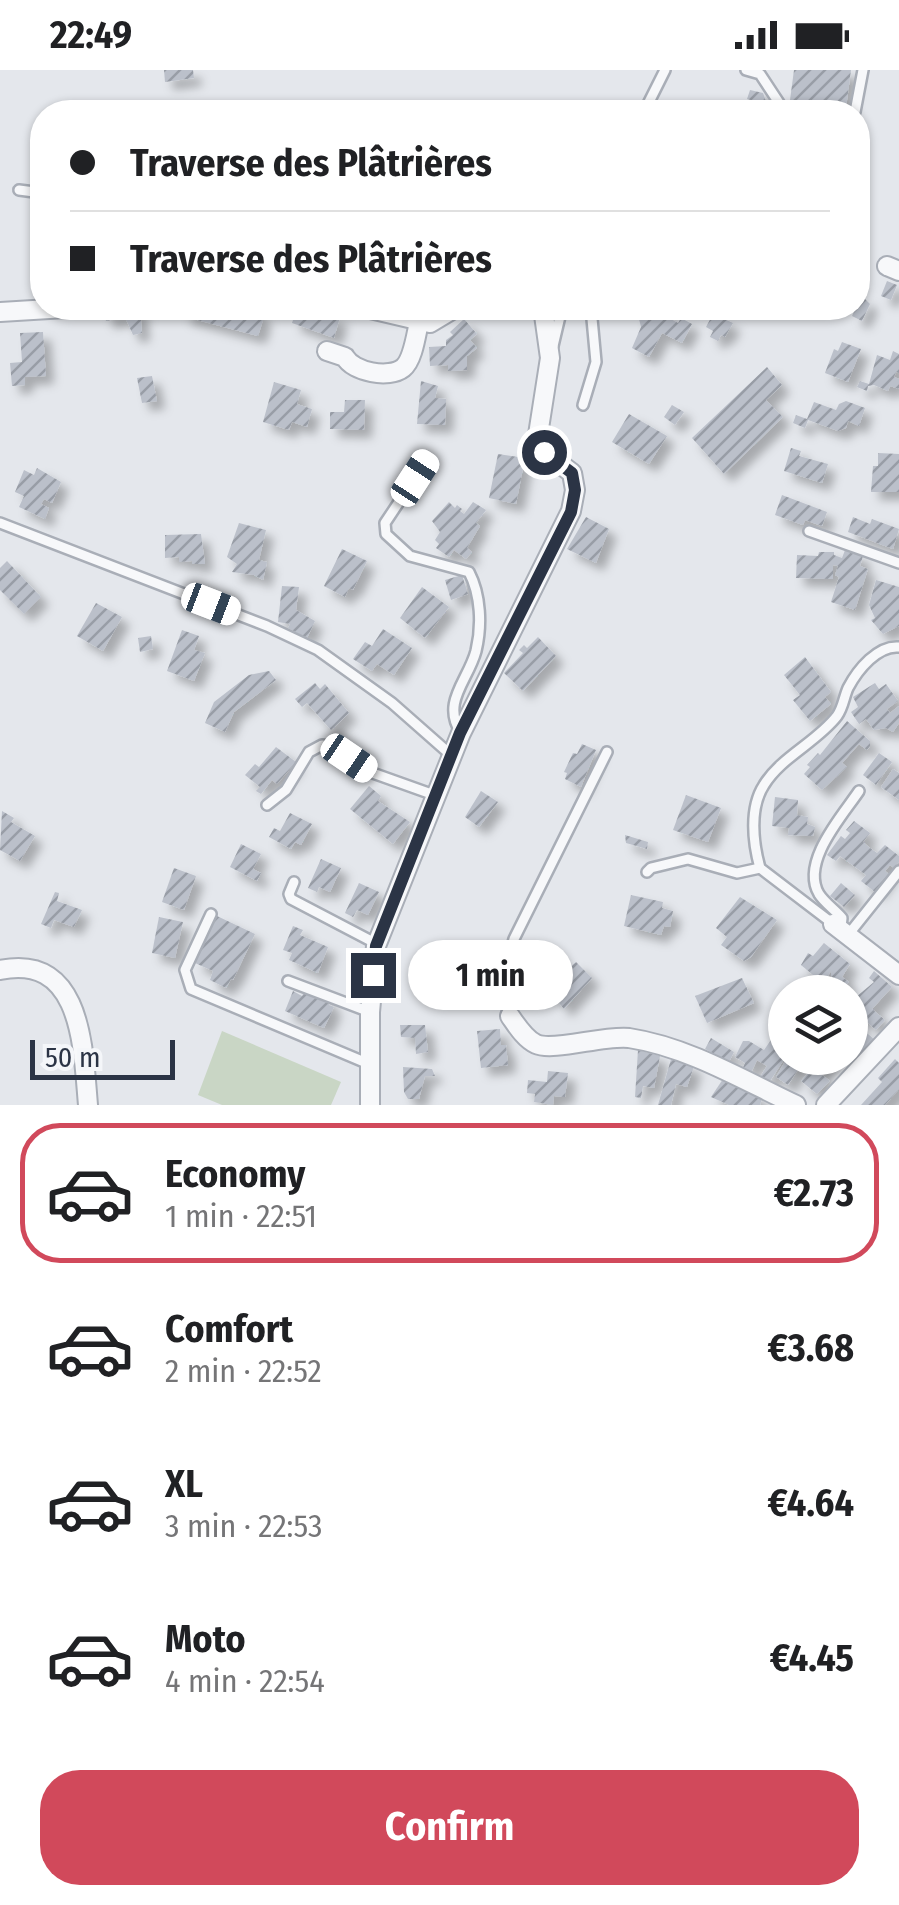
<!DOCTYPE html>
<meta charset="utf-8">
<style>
:root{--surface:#fff;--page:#f2f2f2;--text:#202124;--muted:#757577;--line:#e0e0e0;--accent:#d1495b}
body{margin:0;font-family:"Fira Sans Condensed",sans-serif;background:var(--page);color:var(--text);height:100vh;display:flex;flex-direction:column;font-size:38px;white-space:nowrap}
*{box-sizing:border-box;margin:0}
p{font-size:32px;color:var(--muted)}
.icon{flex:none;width:55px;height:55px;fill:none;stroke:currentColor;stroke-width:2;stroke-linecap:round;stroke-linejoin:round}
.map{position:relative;height:1035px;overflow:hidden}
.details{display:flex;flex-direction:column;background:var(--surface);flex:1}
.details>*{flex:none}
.banner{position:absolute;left:30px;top:30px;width:840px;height:220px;border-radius:40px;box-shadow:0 2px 8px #0004;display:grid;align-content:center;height:220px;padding:0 40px;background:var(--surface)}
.controls{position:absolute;left:768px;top:905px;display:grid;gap:20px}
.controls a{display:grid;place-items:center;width:100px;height:100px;border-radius:50%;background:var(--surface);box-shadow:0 2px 8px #0004;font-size:50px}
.scale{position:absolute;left:30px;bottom:25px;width:145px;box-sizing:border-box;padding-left:10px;border:5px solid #2b3445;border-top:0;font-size:28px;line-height:35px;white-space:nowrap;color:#2b3445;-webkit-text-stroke:8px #f4f6f9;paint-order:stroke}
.end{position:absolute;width:45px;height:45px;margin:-22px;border:12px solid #2b3445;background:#fff;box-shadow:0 0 0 5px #fff}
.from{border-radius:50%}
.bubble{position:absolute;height:70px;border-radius:35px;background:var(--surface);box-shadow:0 2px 8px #0004;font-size:32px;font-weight:700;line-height:70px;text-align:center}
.car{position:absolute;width:30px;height:60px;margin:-30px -15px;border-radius:12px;box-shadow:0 0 8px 2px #0007;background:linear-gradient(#fff 24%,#345 0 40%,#fff 0 76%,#345 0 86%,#fff 0)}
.banner b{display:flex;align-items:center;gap:35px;height:95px;font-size:38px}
.banner b+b{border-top:2px solid var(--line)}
.banner i{width:25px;height:25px;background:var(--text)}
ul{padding:18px 0 0;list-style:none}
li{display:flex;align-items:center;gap:30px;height:140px;margin:0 20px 15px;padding:0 20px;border:5px solid transparent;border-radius:40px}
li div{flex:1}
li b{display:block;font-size:38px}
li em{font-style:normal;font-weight:700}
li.active{border-color:var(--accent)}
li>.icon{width:90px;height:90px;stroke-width:1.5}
.cta{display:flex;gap:20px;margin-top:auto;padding:20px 40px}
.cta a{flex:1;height:115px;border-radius:40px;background:var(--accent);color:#fff;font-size:40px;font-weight:700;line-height:115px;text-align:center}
.status{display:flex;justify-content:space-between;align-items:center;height:70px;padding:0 50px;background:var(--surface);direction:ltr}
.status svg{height:28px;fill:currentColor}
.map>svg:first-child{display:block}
.pitch{fill:#c9d6c5}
.building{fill:url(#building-hatch);filter:url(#shadow)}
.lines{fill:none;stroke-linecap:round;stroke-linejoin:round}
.service-casing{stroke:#a9aeb7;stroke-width:14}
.minor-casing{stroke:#a9aeb7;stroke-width:22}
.service{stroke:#f7f8fa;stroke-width:9}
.minor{stroke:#f7f8fa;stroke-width:18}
.route{stroke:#2b3445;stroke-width:12}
</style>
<div class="status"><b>22:49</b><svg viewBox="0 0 49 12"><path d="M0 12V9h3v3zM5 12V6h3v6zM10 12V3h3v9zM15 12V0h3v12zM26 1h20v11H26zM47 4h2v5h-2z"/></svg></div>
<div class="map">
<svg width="899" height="1035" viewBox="0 0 899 1035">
<defs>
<pattern id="building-hatch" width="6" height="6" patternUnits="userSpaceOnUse" patternTransform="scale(2.5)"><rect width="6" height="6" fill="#bbc0ca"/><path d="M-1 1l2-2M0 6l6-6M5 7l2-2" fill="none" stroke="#989da6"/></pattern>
<filter id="shadow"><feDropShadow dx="8" dy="8" stdDeviation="5" flood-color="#0004"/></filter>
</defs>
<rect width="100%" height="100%" fill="#e4e7ec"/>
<polygon class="pitch" points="222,961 341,1012 331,1035 222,1035 198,1025"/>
<g class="building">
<polygon points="164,0 193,0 194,8 165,12"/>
<polygon points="794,0 851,0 846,38 790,30"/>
<polygon points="750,20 763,23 770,42 724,42 754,31 747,29"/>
<polygon points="35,146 42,146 42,185 36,185"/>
<polygon points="887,211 897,215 891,230 881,226"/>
<polygon points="862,226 870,234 862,251 852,246"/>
<polygon points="103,238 140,238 142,263 133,265 125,247 106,251"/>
<polygon points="185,238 246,238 261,242 259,246 264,247 258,266 182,246"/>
<polygon points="297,238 340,247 334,268 292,253"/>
<polygon points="645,238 661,238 669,248 678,253 681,248 692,254 682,273 662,263 649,287 632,278 641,257 638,245"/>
<polygon points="713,244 733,253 725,267 721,265 718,271 710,267 713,261 706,257"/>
<polygon points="464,249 477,264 470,270 477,278 467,286 467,300 448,301 448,295 430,296 429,277 446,276 446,270 453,265 450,262"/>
<polygon points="43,262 46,306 25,307 25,315 12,316 10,293 22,292 20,263"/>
<polygon points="842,272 861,279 848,312 825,303 834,279 838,281"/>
<polygon points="893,281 899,284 899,303 896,302 894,307 899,309 899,319 890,316 888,321 874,315 868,316 867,321 857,317 860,311 869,314 877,285 890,290"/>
<polygon points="767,297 782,315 766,330 783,347 724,404 692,368"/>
<polygon points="152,306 157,331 142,333 137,308"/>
<polygon points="421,311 438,316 435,328 446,329 445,355 417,354"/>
<polygon points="274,312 301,320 297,334 312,339 307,357 292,352 289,360 263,352"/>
<polygon points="345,330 365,330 364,360 330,359 330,342 344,342"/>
<polygon points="846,331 865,338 859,356 848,351 846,358 838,361 808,350 805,358 793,353 796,345 807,349 814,332 836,340 839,334"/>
<polygon points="672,335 684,342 675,355 664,347"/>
<polygon points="629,344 667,366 649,394 612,372"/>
<polygon points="791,378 801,381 799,386 828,394 822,413 784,401"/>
<polygon points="878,383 899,384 899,422 871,422 873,396 878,396"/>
<polygon points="498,384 525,388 516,434 489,428"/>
<polygon points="37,398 61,412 52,433 44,429 41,434 49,438 45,449 19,437 24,426 15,422 24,400 34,405"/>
<polygon points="782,425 827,442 822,456 805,450 803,455 775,445"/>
<polygon points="449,432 455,438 457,435 462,439 460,441 464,444 473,432 486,440 476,453 480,456 467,478 472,482 466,489 454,480 449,487 436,478 439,474 435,470 440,462 432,451"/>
<polygon points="586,447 609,459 596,493 567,479"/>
<polygon points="853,447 870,454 872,449 899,459 893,479 848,462"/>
<polygon points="239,453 266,460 259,490 267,492 263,510 254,505 232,502 237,494 227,487"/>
<polygon points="201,464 205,494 192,494 192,491 179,492 179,487 165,488 165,465"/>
<polygon points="342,479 367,491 353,520 349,518 345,527 324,516"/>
<polygon points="845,480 863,486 860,496 868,499 855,540 831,532 839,507 835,505 838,496 833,495 833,509 796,508 797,485 818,486 819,482 834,482 834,485 842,488"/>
<polygon points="7,491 41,527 24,544 0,520 0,498"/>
<polygon points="462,505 468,524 451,530 445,510"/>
<polygon points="876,510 899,517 899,556 883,564 871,550 875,548 869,535"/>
<polygon points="282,516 299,517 296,540 315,551 307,568 288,558 290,554 278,552"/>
<polygon points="422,517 449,537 425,568 400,548"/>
<polygon points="96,533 122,547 103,581 77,566"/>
<polygon points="383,559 412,578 394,605 377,594 372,601 353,589 365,572 372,576"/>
<polygon points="182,560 199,566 194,580 205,583 194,611 167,601"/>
<polygon points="151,566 153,579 140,582 138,568"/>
<polygon points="538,567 556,586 523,621 504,603 523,583 519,580 524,575 527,578"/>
<polygon points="805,587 831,622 825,627 831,634 810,651 793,630 800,625 784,605"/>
<polygon points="269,601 276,610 234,642 225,662 205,653 214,632 249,605"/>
<polygon points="315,613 320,619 325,614 349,643 331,660 307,633 302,637 295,629"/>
<polygon points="875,613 879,619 886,614 898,631 887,639 890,643 899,636 899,653 893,662 886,658 874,660 866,649 859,654 851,642 858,637 853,627"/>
<polygon points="847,651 870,671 870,676 867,680 859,674 842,693 847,697 822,720 804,704 810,697 807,695 818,683 820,685"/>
<polygon points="582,674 596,680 581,717 565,709 567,703 564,702 573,683 577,684"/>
<polygon points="276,677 296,692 277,714 272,710 261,724 256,721 260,717 245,705 255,694 259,697"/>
<polygon points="879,683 892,692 876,715 863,705"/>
<polygon points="893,699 899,703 899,730 881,717"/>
<polygon points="369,716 381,726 378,731 410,752 393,774 350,739"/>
<polygon points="481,721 498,732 479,757 465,747"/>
<polygon points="686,725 721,738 708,772 673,760"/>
<polygon points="775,727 798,730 797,745 808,747 807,754 815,757 813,766 788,765 789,758 772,756"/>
<polygon points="2,741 14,748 11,752 35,766 20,791 0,780"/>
<polygon points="290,743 312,754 301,775 295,772 291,779 269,767 274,758 280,761"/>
<polygon points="854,751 870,763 863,772 870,778 877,783 885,775 899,786 899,792 894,798 890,795 885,801 889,804 875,822 861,811 866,805 840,786 836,791 827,785 841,766 845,769 850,763 846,760"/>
<polygon points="625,765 648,772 647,779 626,773"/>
<polygon points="241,774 261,784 253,799 261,803 257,811 230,797"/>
<polygon points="321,789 341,798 330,822 319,817 317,822 308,818"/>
<polygon points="174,798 196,806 184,840 162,832"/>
<polygon points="359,813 379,822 368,845 357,840 353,847 345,843"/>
<polygon points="841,813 855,825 844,837 830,826"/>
<polygon points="55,822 59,823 57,831 82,840 74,857 54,850 51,858 41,854"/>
<polygon points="631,825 663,832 662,838 673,841 670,857 664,856 661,865 624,856"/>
<polygon points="740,827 777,850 751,887 744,891 721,875 727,867 716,858"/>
<polygon points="217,846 255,864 233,910 231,909 226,918 210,910 213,901 195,893"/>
<polygon points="159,847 183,852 175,888 152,883"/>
<polygon points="293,856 303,860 300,865 328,877 318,903 289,890 292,883 283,880"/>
<polygon points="824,873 850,894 842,907 849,912 845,916 831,906 831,901 828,906 813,905 801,895 808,883 813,886"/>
<polygon points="554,888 569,898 576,892 592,908 564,939 536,905"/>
<polygon points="874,901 892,917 872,939 885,950 876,960 859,945 851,953 864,967 868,964 876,971 863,985 850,973 850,932 874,912 869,908"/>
<polygon points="742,908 754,933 707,953 695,926"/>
<polygon points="305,920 331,931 329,935 334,937 324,958 285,941 293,921 302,926"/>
<polygon points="400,955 425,955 428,982 416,984 415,968 401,967"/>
<polygon points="500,959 501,975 506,975 508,995 481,998 477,961"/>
<polygon points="778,960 784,965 774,979 785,988 768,1014 758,1010 767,996 757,990 750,1005 741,1002 745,993 735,987 743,971 749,971 764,980"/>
<polygon points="711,968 734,982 729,992 705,979"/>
<polygon points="638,980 660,986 654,1018 643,1016 641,1028 635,1027"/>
<polygon points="787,988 795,988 793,990 801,995 788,1015 776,1007"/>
<polygon points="805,988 834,988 821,1004 830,1011 817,1024 801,1011 812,999 802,992"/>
<polygon points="671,989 694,996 687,1017 676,1014 671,1035 658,1035"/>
<polygon points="895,989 899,993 899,1019 885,1035 861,1035 882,1012 878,1008"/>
<polygon points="403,997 432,999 435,1006 425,1006 419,1029 408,1029 404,1022"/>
<polygon points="548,1001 568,1003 565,1027 554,1026 553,1035 534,1032 535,1024 527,1023 528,1010 547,1012"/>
<polygon points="723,1009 762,1028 760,1035 729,1035 711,1027"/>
</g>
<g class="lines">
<g class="service-casing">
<g id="service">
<polyline points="746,0 760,4 785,42"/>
<polyline points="644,42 665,0"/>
<polyline points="855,42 863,0"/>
<polyline points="19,120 42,123"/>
<polyline points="553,276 562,238"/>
<polyline points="583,335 596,292 591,238"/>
<path d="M427 390 385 453 386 464 410 486 469 502C481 525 482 556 476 581 468 611 441 632 461 663"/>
<polyline points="0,453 267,556 318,580 392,633 451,685"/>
<polyline points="809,461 899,493"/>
<polyline points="267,735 286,720 309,682 322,675 330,676 367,701 437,726"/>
<polyline points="647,802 651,798 688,789 737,803 760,798"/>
<polyline points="294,812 289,824 291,829 377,874"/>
<polyline points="211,844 185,900 191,919 369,994"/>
<path d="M832 853 760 798C753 773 749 738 764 715 781 687 817 672 837 646 843 638 844 627 848 618 858 599 878 575 899 577"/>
<path d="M841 857 842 848C835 840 824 832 819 824 800 792 843 745 859 721"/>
<polyline points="848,865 899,801"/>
<polyline points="288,911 370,942"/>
<polyline points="510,946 504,929 504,909 514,869 607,682"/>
</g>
</g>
<g class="minor-casing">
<g id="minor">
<polyline points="887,196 899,201"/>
<polyline points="366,238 430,253 455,238"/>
<polyline points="0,242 66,238"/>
<path d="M327 281 345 287C353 302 389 309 403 298 413 290 416 265 419 252"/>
<polyline points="833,854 899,905"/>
<path d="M0 900C83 883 83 980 88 1035"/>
<path d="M510 946C517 956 525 969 536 974 553 982 604 965 629 968 688 977 743 1010 796 1035"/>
<polyline points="370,1035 370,942 376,876 461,663 571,441 575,420 572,403 544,382 537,371 550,288 543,238"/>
<polyline points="826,1035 899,957"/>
</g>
</g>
<use href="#service" class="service"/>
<use href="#minor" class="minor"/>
</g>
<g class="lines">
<polyline class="route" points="373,905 376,876 460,663 571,442 575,420 572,403 544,382"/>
</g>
</svg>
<div class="controls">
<a><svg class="icon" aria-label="layers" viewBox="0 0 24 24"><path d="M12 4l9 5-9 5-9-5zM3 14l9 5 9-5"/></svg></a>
</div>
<div class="scale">50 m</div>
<i class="end from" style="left:544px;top:382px"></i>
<i class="end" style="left:373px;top:905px"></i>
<div class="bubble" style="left:408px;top:870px;width:165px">1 min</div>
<i class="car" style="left:415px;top:408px;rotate:33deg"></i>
<i class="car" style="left:211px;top:534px;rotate:111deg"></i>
<i class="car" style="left:349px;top:688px;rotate:124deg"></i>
<div class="banner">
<b><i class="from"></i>Traverse des Plâtrières</b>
<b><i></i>Traverse des Plâtrières</b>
</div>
</div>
<section class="details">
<ul>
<li class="active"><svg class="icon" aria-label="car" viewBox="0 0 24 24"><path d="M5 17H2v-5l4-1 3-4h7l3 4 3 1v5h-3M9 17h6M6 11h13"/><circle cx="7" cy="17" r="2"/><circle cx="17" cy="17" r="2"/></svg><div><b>Economy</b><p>1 min · 22:51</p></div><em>€2.73</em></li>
<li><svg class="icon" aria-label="car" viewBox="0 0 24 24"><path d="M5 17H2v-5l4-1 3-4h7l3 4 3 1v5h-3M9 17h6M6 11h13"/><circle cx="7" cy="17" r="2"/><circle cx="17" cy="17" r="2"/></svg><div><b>Comfort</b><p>2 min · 22:52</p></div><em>€3.68</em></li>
<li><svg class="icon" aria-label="car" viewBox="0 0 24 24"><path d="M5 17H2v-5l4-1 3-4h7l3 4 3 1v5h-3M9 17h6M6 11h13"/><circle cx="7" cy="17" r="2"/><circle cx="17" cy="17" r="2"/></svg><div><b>XL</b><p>3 min · 22:53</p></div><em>€4.64</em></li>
<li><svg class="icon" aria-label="car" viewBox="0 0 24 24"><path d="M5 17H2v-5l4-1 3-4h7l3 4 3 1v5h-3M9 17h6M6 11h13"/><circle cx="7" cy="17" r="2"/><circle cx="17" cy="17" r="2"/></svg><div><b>Moto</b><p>4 min · 22:54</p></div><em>€4.45</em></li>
</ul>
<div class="cta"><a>Confirm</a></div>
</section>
